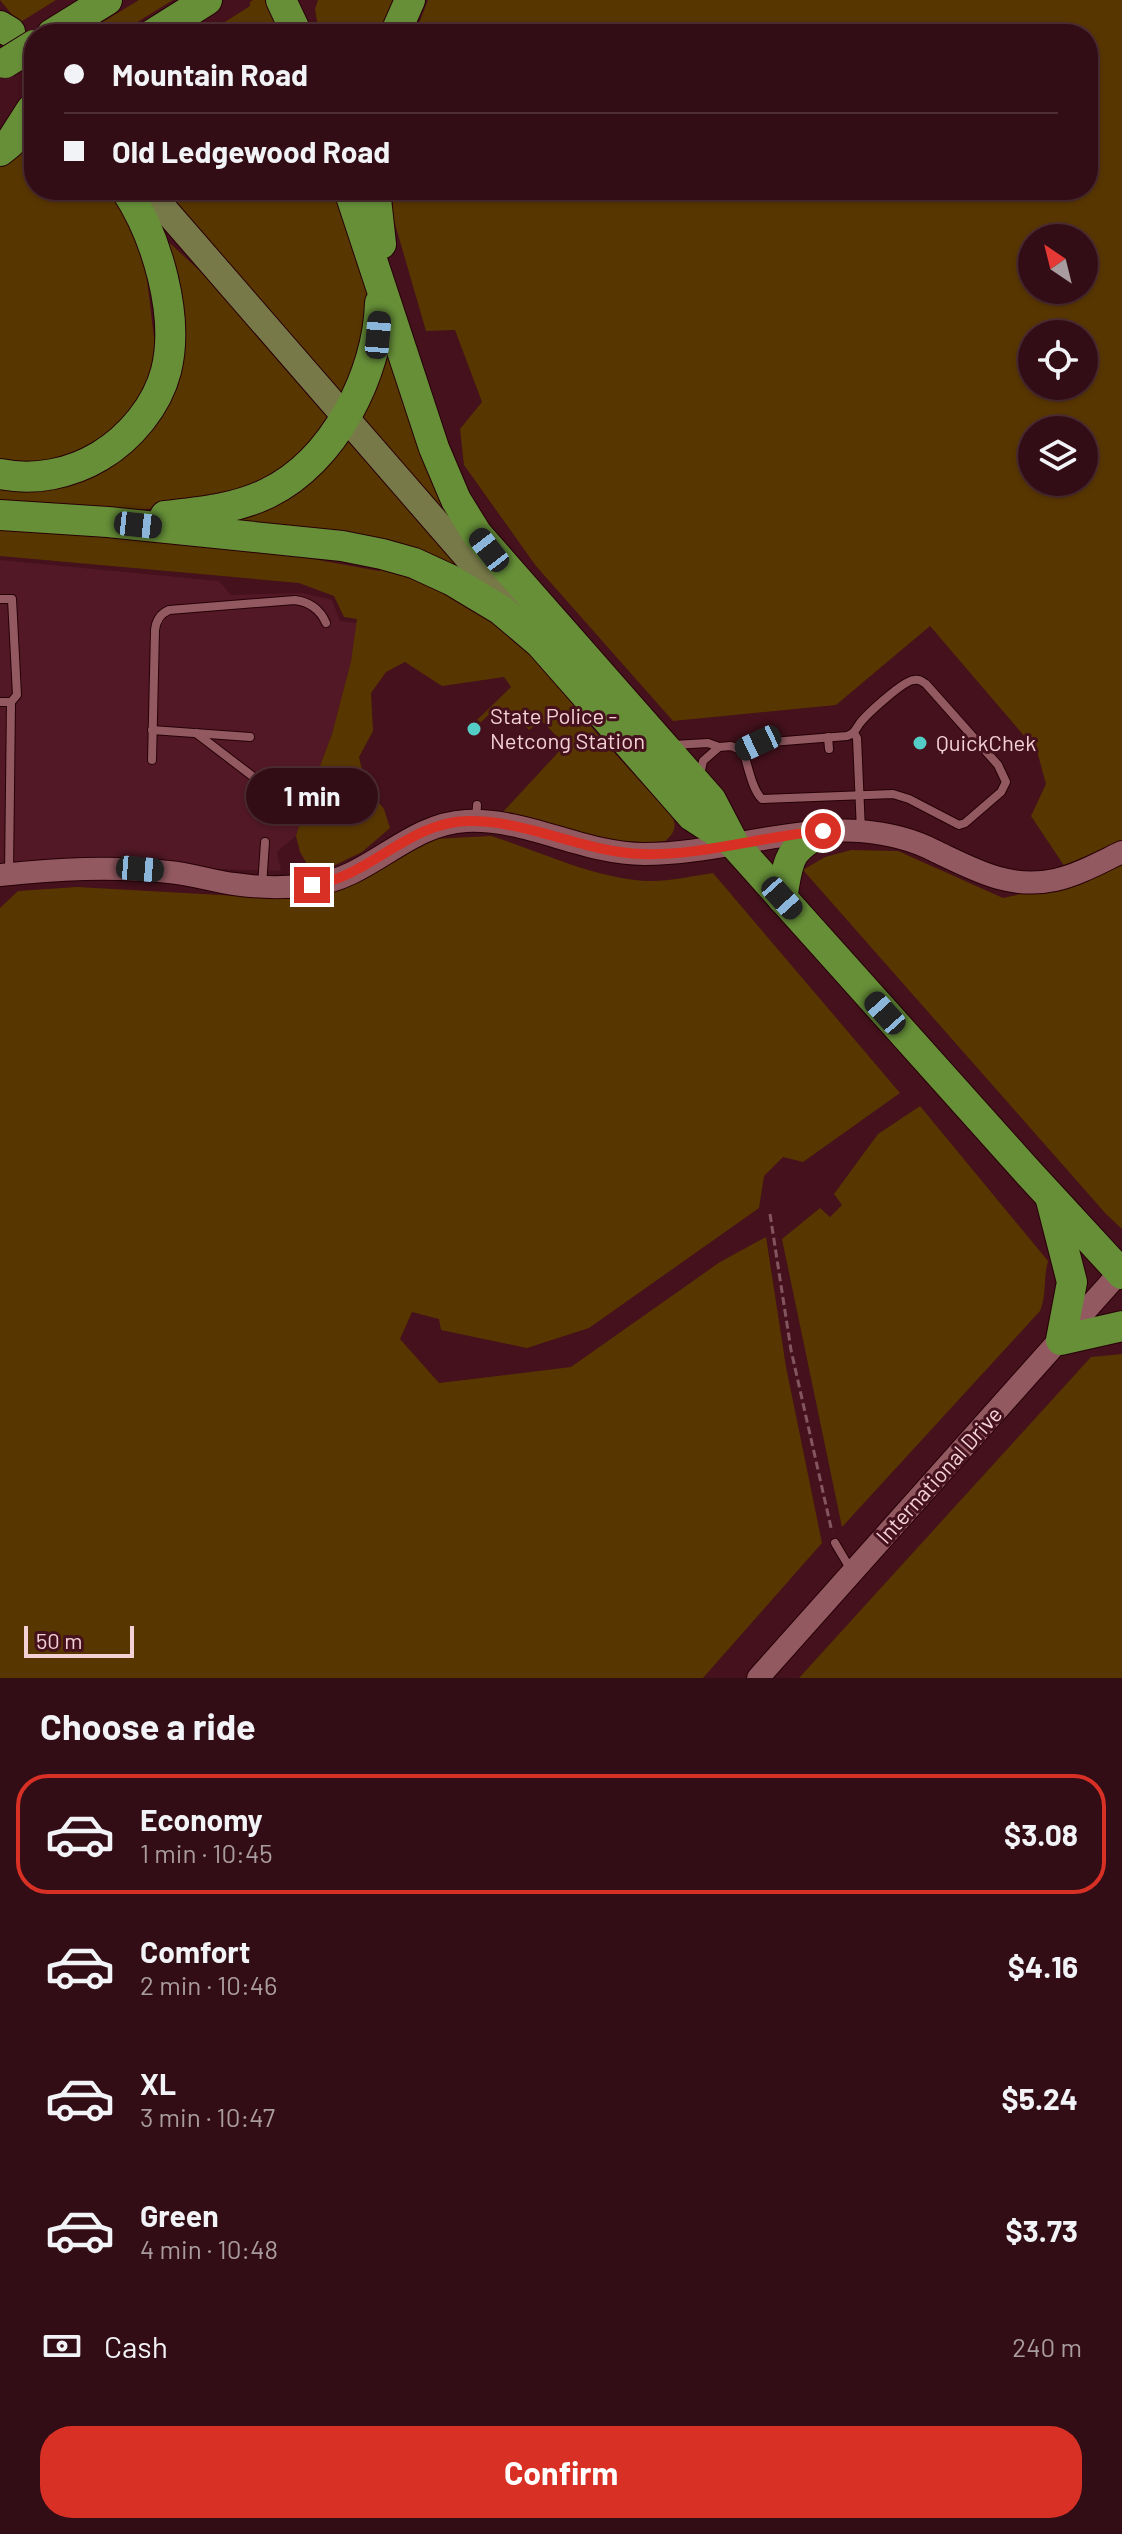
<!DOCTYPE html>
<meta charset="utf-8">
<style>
:root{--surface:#330d15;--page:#3e1b22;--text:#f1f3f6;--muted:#a99ca0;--line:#4e2d34;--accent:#d93025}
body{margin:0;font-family:Barlow,sans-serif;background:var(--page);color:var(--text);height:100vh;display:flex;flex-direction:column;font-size:30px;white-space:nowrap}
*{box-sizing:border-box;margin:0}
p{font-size:26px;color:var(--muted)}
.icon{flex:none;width:44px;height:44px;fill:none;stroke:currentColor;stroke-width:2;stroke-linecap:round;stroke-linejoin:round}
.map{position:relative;height:1678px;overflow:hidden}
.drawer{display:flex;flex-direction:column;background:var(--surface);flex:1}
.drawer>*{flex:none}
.hud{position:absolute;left:24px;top:24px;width:1074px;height:176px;border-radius:32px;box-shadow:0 2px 6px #0004,0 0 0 2px var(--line);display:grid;align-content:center;height:176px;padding:0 40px;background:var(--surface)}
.needle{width:52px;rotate:325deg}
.fabs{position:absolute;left:1018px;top:224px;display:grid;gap:16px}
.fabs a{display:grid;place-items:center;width:80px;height:80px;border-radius:50%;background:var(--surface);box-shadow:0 2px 6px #0004,0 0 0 2px var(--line);font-size:40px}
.scale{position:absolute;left:24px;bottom:20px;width:110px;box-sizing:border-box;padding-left:8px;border:4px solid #f4d1d5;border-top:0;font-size:22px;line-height:28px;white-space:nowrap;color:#f4d1d5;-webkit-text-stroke:6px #44111c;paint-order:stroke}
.end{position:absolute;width:36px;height:36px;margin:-18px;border:10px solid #d93025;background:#fff;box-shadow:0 0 0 4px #fff}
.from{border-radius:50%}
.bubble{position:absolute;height:56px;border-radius:28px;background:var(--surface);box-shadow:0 2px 6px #0004,0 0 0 2px var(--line);font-size:26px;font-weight:700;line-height:56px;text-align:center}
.car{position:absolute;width:24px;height:48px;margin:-24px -12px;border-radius:10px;box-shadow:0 0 6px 2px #0007;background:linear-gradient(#222 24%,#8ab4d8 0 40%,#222 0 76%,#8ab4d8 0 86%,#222 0)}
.hud b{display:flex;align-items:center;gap:28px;height:76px;font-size:30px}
.hud b+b{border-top:2px solid var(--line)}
.hud i{width:20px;height:20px;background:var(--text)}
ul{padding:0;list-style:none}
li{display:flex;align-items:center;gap:24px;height:120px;margin:0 16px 12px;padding:0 24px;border:4px solid transparent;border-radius:32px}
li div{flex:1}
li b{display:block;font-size:30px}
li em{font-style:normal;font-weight:700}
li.active{border-color:var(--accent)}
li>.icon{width:72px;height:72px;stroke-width:1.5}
h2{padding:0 40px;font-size:36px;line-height:96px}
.pay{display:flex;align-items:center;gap:20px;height:88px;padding:0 40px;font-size:30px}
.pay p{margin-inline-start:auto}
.button{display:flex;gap:16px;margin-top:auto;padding:16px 40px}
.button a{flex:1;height:92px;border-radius:32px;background:var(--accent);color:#fff;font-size:32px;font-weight:700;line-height:92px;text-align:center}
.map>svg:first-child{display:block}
.built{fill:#521826}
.green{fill:#583600;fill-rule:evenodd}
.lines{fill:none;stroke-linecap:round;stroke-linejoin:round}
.lane-casing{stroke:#270007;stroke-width:10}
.secondary-casing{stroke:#270007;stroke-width:24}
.primary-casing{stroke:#270007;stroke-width:28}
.highway-casing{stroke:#270007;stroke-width:32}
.path{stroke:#83555e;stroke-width:3;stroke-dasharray:8 4;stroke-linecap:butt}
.lane{stroke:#935961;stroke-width:8}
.secondary{stroke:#935961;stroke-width:22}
.primary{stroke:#787948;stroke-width:26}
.highway{stroke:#668f38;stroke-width:30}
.highway-bridge-casing{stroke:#270007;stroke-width:32;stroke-linecap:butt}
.highway-bridge{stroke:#668f38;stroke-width:30}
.route{stroke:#d93025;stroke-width:10}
.poi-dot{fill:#54cdc7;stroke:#44111c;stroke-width:3}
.labels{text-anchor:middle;stroke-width:6;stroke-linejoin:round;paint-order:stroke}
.poi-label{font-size:22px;fill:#f4d1d5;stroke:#44111c;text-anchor:start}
.street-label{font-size:22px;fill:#f4d1d5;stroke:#44111c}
</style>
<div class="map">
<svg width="1122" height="1678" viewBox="0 0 1122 1678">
<rect width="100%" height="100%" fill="#44111c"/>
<polygon class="built" points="0,560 219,581 231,595 302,593 332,600 340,621 357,623 351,661 332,734 306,803 296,836 277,852 281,871 219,869 106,859 0,864"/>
<g class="green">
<polygon points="0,0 56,0 19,23"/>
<polygon points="139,0 173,0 118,34 83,34"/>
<polygon points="253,0 268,0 284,34 206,34 250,6 250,2"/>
<polygon points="318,0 402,0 387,34 319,34 315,9"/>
<path d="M428 0H1122V1229L1106 1214 803 870 825 857 851 850 898 851 1003 898 1075 882 1031 816 1046 784 1037 751 930 626 836 705 673 721 536 566 464 465 460 429 482 402 455 330 426 331 393 217V190H1088V34H415ZM1032 238H1084V290H1032ZM1032 334H1084V386H1032ZM1032 430H1084V482H1032Z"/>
<polygon points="34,142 34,190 115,190 145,263 155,346 154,375 123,426 74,459 0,465 0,166 23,147"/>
<polygon points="160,190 337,190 368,280 371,310 344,398"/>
<polygon points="163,237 222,291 331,414 322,434 262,486 162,508 128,510 0,505 0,482 34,485 166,393"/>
<polygon points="383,344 466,537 357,413"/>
<polygon points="343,434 476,579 209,521"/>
<path d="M0 525 302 557 379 571 385 564 475 604 543 666 597 734 671 815C678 825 674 834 665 841 609 848 554 828 501 814L565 745 541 720 529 730 507 707 500 713 495 709 480 723 477 720 511 687 504 677 442 686 405 662 386 672 371 693 373 731 359 757 366 787 384 809 390 828 362 852 331 867 307 864 300 852 296 836 306 803 332 734 351 661 357 619 344 617 334 596 299 583 0 556Z"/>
<path d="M491 836C542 852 598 880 651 881 671 881 693 876 713 873L900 1093 803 1162 783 1157 764 1176 759 1208 589 1328 527 1348 441 1330 439 1319 412 1312 400 1339 439 1383 571 1367 720 1262 766 1237 786 1367 822 1543 703 1678H0V908L18 891 77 887 308 900 379 870 433 839Z"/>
<path d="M920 1106 1048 1261C1043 1279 1047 1294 1040 1311L842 1527 782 1239 820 1208 830 1217 842 1205 834 1194 878 1134Z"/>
<polygon points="1122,1354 1122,1678 799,1678 1091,1357"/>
</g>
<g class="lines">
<g class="lane-casing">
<g id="lane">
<polyline points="0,599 12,599 17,695 11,702 0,702"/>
<polyline points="152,730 250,737"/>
<polyline points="196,733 281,798"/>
<polyline points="854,733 857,738 861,831"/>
<polyline points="828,737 829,749"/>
<polyline points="673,745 708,743 719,747 703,761 700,775"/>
<path d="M719 747 731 746 743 751 758 743 847 736C855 733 855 730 860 723 867 714 904 680 914 680 920 679 921 681 926 684L998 765 1006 782 1001 792 965 823 959 825 909 799 893 794 762 799C752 790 748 765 743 751"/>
<path d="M152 760 155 630C156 620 160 614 169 610L295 600C310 602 320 609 326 623"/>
<polyline points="476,821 477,805"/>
<polyline points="9,873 11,702"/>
<polyline points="262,886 265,842"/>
<polyline points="835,1543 851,1570"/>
</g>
</g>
<g class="secondary-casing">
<g id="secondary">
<path d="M0 875C57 869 111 866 169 872 191 874 212 881 234 884 260 888 286 888 312 885 369 879 407 824 466 821 527 818 583 854 644 854 716 854 787 827 860 831 885 833 912 839 935 851 975 870 1010 890 1055 880 1078 875 1101 862 1122 852"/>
<polyline points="758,1678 1120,1272"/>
</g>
</g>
<g class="primary-casing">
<polyline id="primary" points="148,190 518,616"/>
</g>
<g class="highway-casing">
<g id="highway">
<polyline points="281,0 297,34"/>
<polyline points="0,26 10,32"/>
<polyline points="52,34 107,0"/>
<polyline points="153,34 207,0"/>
<polyline points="395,34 410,0"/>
<polyline points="0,151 10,143 31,110"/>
<polyline points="349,190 434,448 456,500 477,534 711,800 734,844 1027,1171 1122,1274"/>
<polyline points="375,190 381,244"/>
<path d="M0 474C34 481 70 474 100 456 130 438 157 406 166 371 180 316 157 237 126 190"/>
<polyline points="0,515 108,522 342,546 382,554 414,563 451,580 501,610 540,643 692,816 732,842"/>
<path d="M165 516C200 512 236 509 268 493 334 461 378 374 380 303"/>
<path d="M782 898C789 860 786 851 823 831"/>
<polyline points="1051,1200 1072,1282 1061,1340 1122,1326"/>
</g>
</g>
<polyline class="path" points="770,1214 791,1350 832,1532"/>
<use href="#lane" class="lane"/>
<use href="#secondary" class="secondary"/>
<use href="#primary" class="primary"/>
<use href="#highway" class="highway"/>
<g class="highway-bridge-casing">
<polyline id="highway-bridge" points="5,63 34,45"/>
</g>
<use href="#highway-bridge" class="highway-bridge"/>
</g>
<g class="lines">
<path class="route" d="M312 885C370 877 408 822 468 821 527 820 583 852 642 854 702 856 763 836 823 831"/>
</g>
<g class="poi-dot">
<circle cx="474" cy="729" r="8"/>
<circle cx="920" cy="743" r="8"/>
</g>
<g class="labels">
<g class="poi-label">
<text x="490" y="724">State Police -<tspan x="490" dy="25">Netcong Station</tspan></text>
<text x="936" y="751">QuickChek</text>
</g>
<g class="street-label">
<text transform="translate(939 1475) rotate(-48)" y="8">International Drive</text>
</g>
</g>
</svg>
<div class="fabs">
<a><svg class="needle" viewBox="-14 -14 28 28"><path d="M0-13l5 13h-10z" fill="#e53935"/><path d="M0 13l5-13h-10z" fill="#a99ca0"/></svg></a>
<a><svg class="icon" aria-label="locate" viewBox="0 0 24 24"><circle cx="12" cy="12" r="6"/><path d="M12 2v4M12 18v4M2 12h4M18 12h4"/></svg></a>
<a><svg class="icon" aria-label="layers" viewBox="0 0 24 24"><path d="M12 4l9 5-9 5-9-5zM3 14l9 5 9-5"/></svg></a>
</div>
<div class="scale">50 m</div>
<i class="end from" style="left:823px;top:831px"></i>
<i class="end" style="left:312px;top:885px"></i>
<div class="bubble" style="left:246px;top:768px;width:132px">1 min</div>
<i class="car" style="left:378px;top:335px;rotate:5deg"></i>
<i class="car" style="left:138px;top:525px;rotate:96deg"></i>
<i class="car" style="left:489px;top:550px;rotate:322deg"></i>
<i class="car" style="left:758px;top:743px;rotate:245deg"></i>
<i class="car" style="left:140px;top:869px;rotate:95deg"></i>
<i class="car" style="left:782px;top:898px;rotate:138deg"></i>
<i class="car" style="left:885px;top:1013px;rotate:318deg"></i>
<div class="hud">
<b><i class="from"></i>Mountain Road</b>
<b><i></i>Old Ledgewood Road</b>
</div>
</div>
<section class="drawer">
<h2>Choose a ride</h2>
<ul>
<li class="active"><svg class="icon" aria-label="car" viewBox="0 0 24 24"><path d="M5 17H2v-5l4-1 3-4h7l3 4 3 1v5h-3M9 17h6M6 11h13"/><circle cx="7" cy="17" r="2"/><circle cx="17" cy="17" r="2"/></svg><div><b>Economy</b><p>1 min · 10:45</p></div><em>$3.08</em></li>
<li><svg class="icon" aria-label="car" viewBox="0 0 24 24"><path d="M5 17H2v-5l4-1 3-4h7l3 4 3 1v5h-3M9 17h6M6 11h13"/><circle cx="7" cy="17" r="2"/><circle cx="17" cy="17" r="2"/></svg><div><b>Comfort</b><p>2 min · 10:46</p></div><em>$4.16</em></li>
<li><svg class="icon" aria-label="car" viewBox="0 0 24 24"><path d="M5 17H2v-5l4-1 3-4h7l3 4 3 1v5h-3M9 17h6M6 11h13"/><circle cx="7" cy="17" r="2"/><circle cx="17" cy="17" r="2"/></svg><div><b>XL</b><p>3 min · 10:47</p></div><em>$5.24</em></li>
<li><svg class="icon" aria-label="car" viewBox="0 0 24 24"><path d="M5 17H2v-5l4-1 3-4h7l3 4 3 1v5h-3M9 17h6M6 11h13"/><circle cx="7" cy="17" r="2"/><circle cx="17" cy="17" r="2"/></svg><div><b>Green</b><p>4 min · 10:48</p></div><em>$3.73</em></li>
</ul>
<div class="pay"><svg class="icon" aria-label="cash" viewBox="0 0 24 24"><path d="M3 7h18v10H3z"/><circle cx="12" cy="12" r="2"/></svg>Cash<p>240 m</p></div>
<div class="button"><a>Confirm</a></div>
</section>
